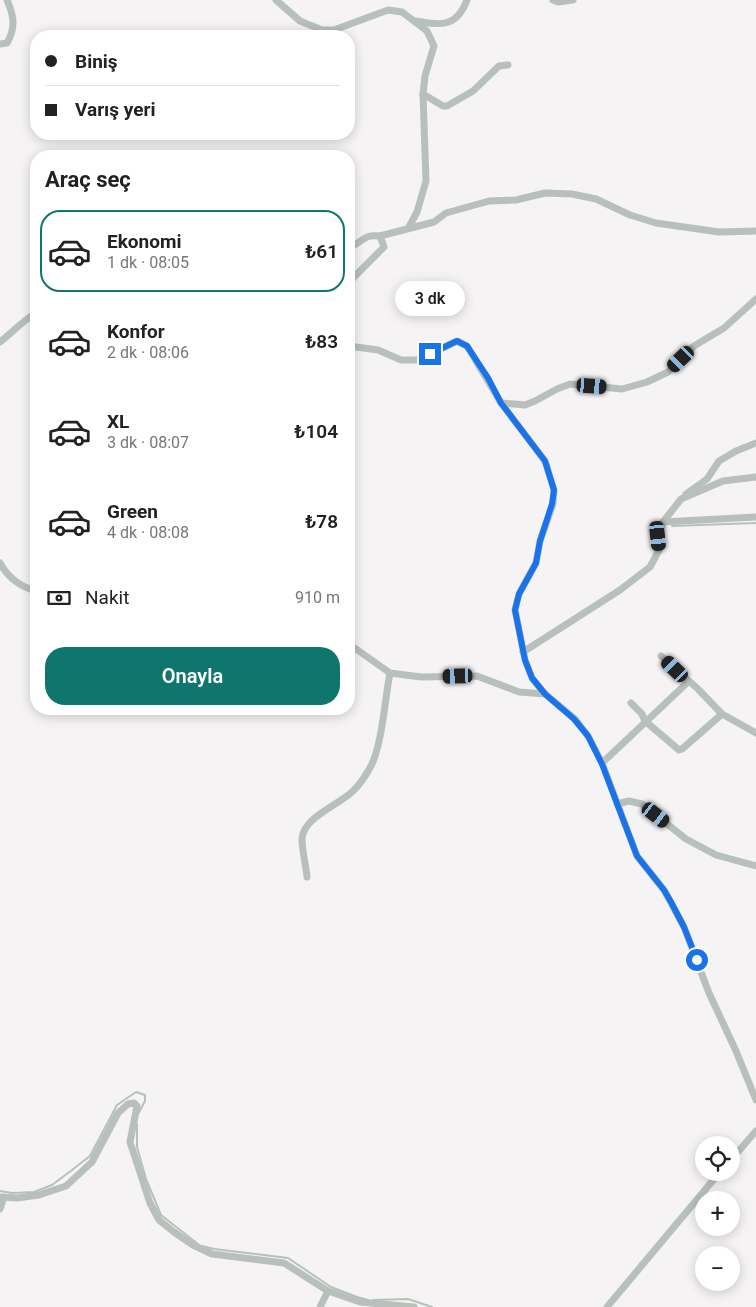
<!DOCTYPE html>
<html lang="tr">
<meta charset="utf-8">
<style>
:root{--surface:#fff;--page:#f6f6f6;--text:#222;--muted:#767676;--line:#e0e0e0;--accent:#0f766e}
body{margin:0;font-family:Roboto,sans-serif;background:var(--page);color:var(--text);height:100vh;display:flex;flex-direction:column;font-size:19px;white-space:nowrap}
*{box-sizing:border-box;margin:0}
p{font-size:16px;color:var(--muted)}
.icon{flex:none;width:28px;height:28px;fill:none;stroke:currentColor;stroke-width:2;stroke-linecap:round;stroke-linejoin:round}
.map{position:relative;flex:1;overflow:hidden}
.details{position:absolute;left:30px;top:150px;width:325px;height:565px;display:flex;flex-direction:column;background:var(--surface);border-radius:20px;box-shadow:0 2px 12px #0003}
.details>*{flex:none}
.hud{position:absolute;left:30px;top:30px;width:325px;height:110px;border-radius:20px;box-shadow:0 2px 12px #0003;display:grid;align-content:center;height:110px;padding:0 15px;background:var(--surface)}
.tools{position:absolute;left:695px;top:1136px;display:grid;gap:10px}
.tools a{display:grid;place-items:center;width:45px;height:45px;border-radius:50%;background:var(--surface);box-shadow:0 2px 12px #0003;font-size:25px}
.end{position:absolute;width:22px;height:22px;margin:-11px;border:6px solid #1a73e8;background:#fff;box-shadow:0 0 0 2px #fff}
.from{border-radius:50%}
.bubble{position:absolute;height:35px;border-radius:18px;background:var(--surface);box-shadow:0 2px 12px #0003;font-size:16px;font-weight:600;line-height:35px;text-align:center}
.car{position:absolute;width:15px;height:30px;margin:-15px -8px;border-radius:6px;box-shadow:0 0 4px 1px #0007;background:linear-gradient(#222 24%,#8ab4d8 0 40%,#222 0 76%,#8ab4d8 0 86%,#222 0)}
.hud b{display:flex;align-items:center;gap:18px;height:48px;font-size:19px}
.hud b+b{border-top:1px solid var(--line)}
.hud i{width:12px;height:12px;background:var(--text)}
ul{padding:0;list-style:none}
li{display:flex;align-items:center;gap:15px;height:82px;margin:0 10px 8px;padding:0 5px;border:2px solid transparent;border-radius:20px}
li div{flex:1}
li b{display:block;font-size:19px}
li em{font-style:normal;font-weight:600}
li.on{border-color:var(--accent)}
li>.icon{width:45px;height:45px;stroke-width:1.5}
h2{padding:0 15px;font-size:22px;line-height:60px}
.pay{display:flex;align-items:center;gap:12px;height:55px;padding:0 15px;font-size:19px}
.pay p{margin-inline-start:auto}
.button{display:flex;gap:10px;margin-top:auto;padding:10px 15px}
.button a{flex:1;height:58px;border-radius:20px;background:var(--accent);color:#fff;font-size:20px;font-weight:600;line-height:58px;text-align:center}
.map>svg:first-child{display:block}
.lines{fill:none;stroke-linecap:round;stroke-linejoin:round}
.stream{stroke:#b4c2b9;stroke-width:2}
.minor{stroke:#b8c0bc;stroke-width:7}
.route{stroke:#1a73e8;stroke-width:6}
</style>
<div class="map">
<svg width="756" height="1307" viewBox="0 0 756 1307">
<rect width="100%" height="100%" fill="#f5f3f3"/>
<g class="lines">
<g class="stream">
<polyline points="672,526 756,523"/>
<polyline points="137,1124 137,1147 146,1179 161,1215 198,1244"/>
<polyline points="0,1191 12,1193 34,1192 52,1185 72,1170 90,1156 117,1105 136,1092 145,1095 145,1101 138,1114"/>
<polyline points="202,1246 214,1249 288,1258 331,1287 357,1297 368,1300"/>
<polyline points="373,1300 408,1299 432,1307"/>
</g>
<g class="minor">
<polyline points="276,0 300,21 322,30 334,30 388,10 402,12 427,31 434,46 425,76 423,94 426,181 417,212 409,227"/>
<polyline points="553,0 558,2 573,0"/>
<path d="M416 21C441 26 457 27 467 0"/>
<path d="M0 44 7 43C16 27 14 16 7 0"/>
<polyline points="423,94 443,106 447,106 473,91 499,66 508,65"/>
<polyline points="380,236 434,222 446,213 489,201 516,200 545,193 572,194 596,199 630,215 656,223 719,232 756,231"/>
<path d="M349 247C365 242 361 234 380 236L384 247 353 278 349 286"/>
<path d="M0 342C13 332 21 322 36 313"/>
<polyline points="349,346 378,350 401,360 417,360 457,341 467,346 501,403 545,461 554,490 553,504 540,541 536,563 519,594 515,610 525,660 532,678 545,694 575,719 588,736 602,763 637,856 664,890 684,927 709,993 736,1051 756,1100"/>
<polyline points="501,403 525,405 535,401 557,389 570,384 622,389 647,382 668,372 694,346 724,328 756,299"/>
<polyline points="686,494 707,479 719,461 736,451 756,443"/>
<polyline points="663,522 756,517"/>
<path d="M0 563C8 578 21 587 36 591"/>
<polyline points="349,644 390,673 421,677 477,676 519,692 545,694"/>
<polyline points="523,652 620,590 650,567 659,550 657,536 663,522 681,499 723,481 756,477"/>
<polyline points="661,656 698,689 722,714 756,733"/>
<polyline points="631,703 642,714 645,721 679,750 682,749 722,714"/>
<polyline points="602,763 688,682"/>
<polyline points="617,804 629,801 642,804 686,839 716,855 756,866"/>
<path d="M307 877C306 865 302 851 302 839 303 817 339 805 353 791 360 785 366 775 371 766 382 745 385 698 390 673"/>
<polyline points="731,1160 756,1131"/>
<polyline points="0,1197 17,1198 39,1195 66,1186 92,1162 118,1113 128,1104 134,1103 137,1106 130,1142 150,1203 159,1220 174,1232 193,1245 212,1254 284,1263 328,1291 360,1302 414,1307"/>
<polyline points="0,1209 4,1197"/>
<polyline points="320,1307 328,1291"/>
<polyline points="607,1307 720,1172"/>
</g>
</g>
<g class="lines">
<polyline class="route" points="430,354 457,341 467,346 488,378 501,403 545,461 554,490 552,504 540,541 536,563 519,594 515,610 525,660 532,678 545,694 574,719 588,736 602,764 637,856 664,890 671,902 684,927 697,960"/>
</g>
</svg>
<div class="tools">
<a><svg class="icon" aria-label="locate" viewBox="0 0 24 24"><circle cx="12" cy="12" r="6"/><path d="M12 2v4M12 18v4M2 12h4M18 12h4"/></svg></a>
<a>+</a>
<a>−</a>
</div>
<i class="end from" style="left:697px;top:960px"></i>
<i class="end" style="left:430px;top:354px"></i>
<div class="bubble" style="left:395px;top:281px;width:70px">3 dk</div>
<i class="car" style="left:681px;top:359px;rotate:226deg"></i>
<i class="car" style="left:592px;top:386px;rotate:94deg"></i>
<i class="car" style="left:658px;top:536px;rotate:174deg"></i>
<i class="car" style="left:675px;top:669px;rotate:314deg"></i>
<i class="car" style="left:458px;top:676px;rotate:268deg"></i>
<i class="car" style="left:656px;top:815px;rotate:128deg"></i>
<div class="hud">
<b><i class="from"></i>Biniş</b>
<b><i></i>Varış yeri</b>
</div>
<section class="details">
<h2>Araç seç</h2>
<ul>
<li class="on"><svg class="icon" aria-label="car" viewBox="0 0 24 24"><path d="M5 17H2v-5l4-1 3-4h7l3 4 3 1v5h-3M9 17h6M6 11h13"/><circle cx="7" cy="17" r="2"/><circle cx="17" cy="17" r="2"/></svg><div><b>Ekonomi</b><p>1 dk · 08:05</p></div><em>₺61</em></li>
<li><svg class="icon" aria-label="car" viewBox="0 0 24 24"><path d="M5 17H2v-5l4-1 3-4h7l3 4 3 1v5h-3M9 17h6M6 11h13"/><circle cx="7" cy="17" r="2"/><circle cx="17" cy="17" r="2"/></svg><div><b>Konfor</b><p>2 dk · 08:06</p></div><em>₺83</em></li>
<li><svg class="icon" aria-label="car" viewBox="0 0 24 24"><path d="M5 17H2v-5l4-1 3-4h7l3 4 3 1v5h-3M9 17h6M6 11h13"/><circle cx="7" cy="17" r="2"/><circle cx="17" cy="17" r="2"/></svg><div><b>XL</b><p>3 dk · 08:07</p></div><em>₺104</em></li>
<li><svg class="icon" aria-label="car" viewBox="0 0 24 24"><path d="M5 17H2v-5l4-1 3-4h7l3 4 3 1v5h-3M9 17h6M6 11h13"/><circle cx="7" cy="17" r="2"/><circle cx="17" cy="17" r="2"/></svg><div><b>Green</b><p>4 dk · 08:08</p></div><em>₺78</em></li>
</ul>
<div class="pay"><svg class="icon" aria-label="cash" viewBox="0 0 24 24"><path d="M3 7h18v10H3z"/><circle cx="12" cy="12" r="2"/></svg>Nakit<p>910 m</p></div>
<div class="button"><a>Onayla</a></div>
</section>
</div>
